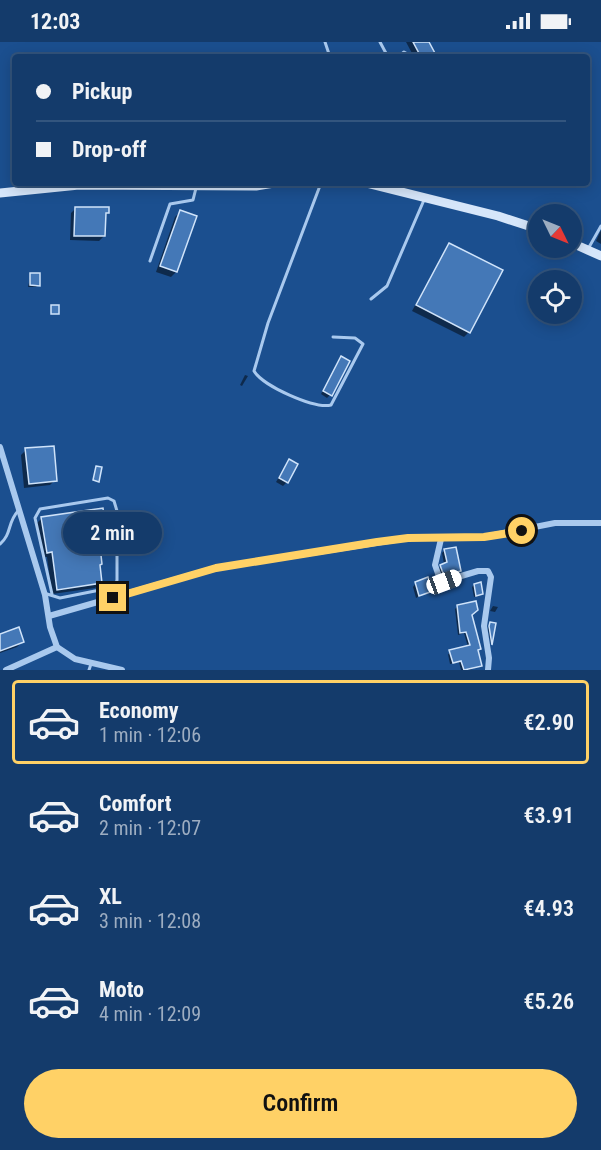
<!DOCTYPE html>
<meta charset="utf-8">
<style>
:root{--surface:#143b6b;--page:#214673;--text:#f1f3f6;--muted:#9dadc1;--line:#33557e;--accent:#ffd166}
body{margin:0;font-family:"Roboto Condensed",sans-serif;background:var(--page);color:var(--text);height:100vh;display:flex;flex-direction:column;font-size:22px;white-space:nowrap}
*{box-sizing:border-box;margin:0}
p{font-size:20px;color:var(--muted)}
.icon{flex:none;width:33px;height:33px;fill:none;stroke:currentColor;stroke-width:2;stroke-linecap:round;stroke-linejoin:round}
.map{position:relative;height:628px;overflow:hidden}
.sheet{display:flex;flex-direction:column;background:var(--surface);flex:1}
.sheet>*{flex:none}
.banner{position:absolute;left:12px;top:12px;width:578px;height:132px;border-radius:6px;box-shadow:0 3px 15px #0003,0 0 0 2px var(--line);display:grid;align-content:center;height:132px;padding:0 24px;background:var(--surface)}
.needle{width:39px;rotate:133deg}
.fabs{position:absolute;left:528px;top:162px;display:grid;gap:12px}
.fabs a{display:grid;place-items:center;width:54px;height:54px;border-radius:50%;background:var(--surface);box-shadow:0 3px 15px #0003,0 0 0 2px var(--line);font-size:30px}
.end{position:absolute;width:27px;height:27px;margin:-14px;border:8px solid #ffd166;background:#111;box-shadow:0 0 0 3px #111}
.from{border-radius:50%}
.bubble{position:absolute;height:42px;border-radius:21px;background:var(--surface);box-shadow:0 3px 15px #0003,0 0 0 2px var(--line);font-size:20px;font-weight:600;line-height:42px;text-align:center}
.car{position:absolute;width:18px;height:36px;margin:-18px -9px;border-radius:8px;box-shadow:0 0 4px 2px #0007;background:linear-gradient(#fff 24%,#345 0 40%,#fff 0 76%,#345 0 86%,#fff 0)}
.banner b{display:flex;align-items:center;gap:21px;height:57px;font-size:22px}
.banner b+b{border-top:2px solid var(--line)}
.banner i{width:15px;height:15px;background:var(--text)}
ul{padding:10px 0 0;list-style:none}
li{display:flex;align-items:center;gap:18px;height:84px;margin:0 12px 9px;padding:0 12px;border:3px solid transparent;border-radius:6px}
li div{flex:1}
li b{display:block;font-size:22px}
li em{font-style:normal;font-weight:600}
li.active{border-color:var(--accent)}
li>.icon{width:54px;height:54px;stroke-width:1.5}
.primary-button{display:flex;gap:12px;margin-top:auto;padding:12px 24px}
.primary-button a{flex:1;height:69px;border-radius:36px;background:var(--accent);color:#111;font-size:24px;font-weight:600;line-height:69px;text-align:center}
.status{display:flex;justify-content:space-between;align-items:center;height:42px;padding:0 30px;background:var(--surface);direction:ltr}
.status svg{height:16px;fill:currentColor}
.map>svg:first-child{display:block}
.shadow{fill:#0007}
.building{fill:#4478b7;stroke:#cfe3fa;stroke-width:1.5}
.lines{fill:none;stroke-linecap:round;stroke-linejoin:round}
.lane{stroke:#a9c9ee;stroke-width:3}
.street{stroke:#a9c9ee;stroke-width:6}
.secondary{stroke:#d6e6fa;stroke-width:9}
.route{stroke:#ffd166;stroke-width:8}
</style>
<div class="status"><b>12:03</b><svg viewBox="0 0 49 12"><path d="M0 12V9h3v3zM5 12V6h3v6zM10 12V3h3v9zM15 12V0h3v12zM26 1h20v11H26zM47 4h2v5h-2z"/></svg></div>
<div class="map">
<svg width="601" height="628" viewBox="0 0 601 628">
<rect width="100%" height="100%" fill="#1b4f8f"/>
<g class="shadow">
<polygon points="406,0 428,0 436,15 414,15"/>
<polygon points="76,166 108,171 104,174 104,194 99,199 70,198 71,171"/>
<polygon points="180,170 176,230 171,235 156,230 175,175"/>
<polygon points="601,188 601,202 596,199"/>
<polygon points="449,202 469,290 464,295 412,269"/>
<polygon points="31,232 38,243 36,245 28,245"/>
<polygon points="341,316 330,353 327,356 321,352"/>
<polygon points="245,333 248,334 242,344 240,343"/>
<polygon points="26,408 55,438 50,443 24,446 21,413"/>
<polygon points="289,419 287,440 283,444 276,440"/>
<polygon points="42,476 104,484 100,488 102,503 99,506 101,541 95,546 52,552 47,515 42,515 37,481"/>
<polygon points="445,508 459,528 441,535 438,527 444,522 442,511"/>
<polygon points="416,541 431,548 416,556 413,545"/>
<polygon points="474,543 482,552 479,554 474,555 472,545"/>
<polygon points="458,564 470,573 480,623 470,628 461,628 459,620 450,622 448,612 468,605 464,591 458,593 455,567"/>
<polygon points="493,564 498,565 495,570 490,569"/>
<polygon points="490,582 495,582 491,602 488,587"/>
<polygon points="0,594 22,600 17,605 0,611"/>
</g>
<g class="building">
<polygon points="413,0 429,0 437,15 421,15"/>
<polygon points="75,165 109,165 109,171 106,171 105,194 74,194"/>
<polygon points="180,168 197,174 177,230 160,224"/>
<polygon points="449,201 503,228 470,291 416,263"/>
<polygon points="30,231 40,231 40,244 30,243"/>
<polygon points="565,232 578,240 572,251 572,238 561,238"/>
<rect x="51" y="263" width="8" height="9"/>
<polygon points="341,314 350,319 332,354 323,349"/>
<polygon points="54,404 57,439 29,442 25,406"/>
<polygon points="289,417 298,422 288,441 279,436"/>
<polygon points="96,424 102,425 99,440 93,438"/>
<polygon points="103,466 105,484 101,485 104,503 100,504 102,522 100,523 102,541 57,548 52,510 47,511 41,475"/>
<polygon points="456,505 461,529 444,534 440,523 447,520 444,507"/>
<polygon points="428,535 433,549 419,554 415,540"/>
<polygon points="481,540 483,552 476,554 474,542"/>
<polygon points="476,559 478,568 472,573 481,607 478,608 482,624 464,628 461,619 453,621 449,608 470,603 466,590 460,591 457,563"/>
<polygon points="490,580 496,581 492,603 489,584"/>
<polygon points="19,585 24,600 0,609 0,592"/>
</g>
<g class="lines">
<g class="lane">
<polyline points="325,0 330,15"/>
<polyline points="380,0 388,15"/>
<polyline points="398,15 404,10 413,15"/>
<path d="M321 141 268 281 254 329C263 344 314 367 331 363L363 302 355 296 333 295"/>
<polyline points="588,207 601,184"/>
<polyline points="150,219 170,162 193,158 196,146"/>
<polyline points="371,257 387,244 424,158"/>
<path d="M0 502C12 492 7 481 18 469"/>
<polyline points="47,552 60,556 115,545 117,538 117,469 114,459 108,456 40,467 35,476 52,552"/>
<polyline points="89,628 91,622"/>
</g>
<g class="street">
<polyline points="0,405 45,553 50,585 57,605 75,617 122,628"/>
<polyline points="441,497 435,523 441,540 478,529 488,529 491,535 484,584 489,616 488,628"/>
<polyline points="49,574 216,526 408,496 484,495 555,481 601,481"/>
<polyline points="6,628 57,605"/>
</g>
<g class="secondary">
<polyline points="366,141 498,174 538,187"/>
<polyline points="0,151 79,143 256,144 274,141"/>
<polyline points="572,201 601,214"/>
</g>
</g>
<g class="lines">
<polyline class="route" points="113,556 216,526 377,500 408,496 484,495 522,489"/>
</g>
</svg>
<div class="fabs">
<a><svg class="needle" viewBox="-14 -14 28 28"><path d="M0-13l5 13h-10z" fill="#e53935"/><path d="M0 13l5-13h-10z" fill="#9dadc1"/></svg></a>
<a><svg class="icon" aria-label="locate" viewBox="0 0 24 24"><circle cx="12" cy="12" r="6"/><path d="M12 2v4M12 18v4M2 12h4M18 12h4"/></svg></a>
</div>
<i class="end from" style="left:522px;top:489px"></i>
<i class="end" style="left:113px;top:556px"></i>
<div class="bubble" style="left:63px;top:470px;width:99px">2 min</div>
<i class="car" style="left:444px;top:540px;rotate:70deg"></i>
<div class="banner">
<b><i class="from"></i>Pickup</b>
<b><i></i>Drop-off</b>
</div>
</div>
<section class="sheet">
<ul>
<li class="active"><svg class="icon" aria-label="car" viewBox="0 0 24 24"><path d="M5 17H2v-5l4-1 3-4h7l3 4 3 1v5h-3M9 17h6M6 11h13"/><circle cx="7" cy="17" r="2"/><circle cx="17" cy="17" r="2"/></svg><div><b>Economy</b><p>1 min · 12:06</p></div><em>€2.90</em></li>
<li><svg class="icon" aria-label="car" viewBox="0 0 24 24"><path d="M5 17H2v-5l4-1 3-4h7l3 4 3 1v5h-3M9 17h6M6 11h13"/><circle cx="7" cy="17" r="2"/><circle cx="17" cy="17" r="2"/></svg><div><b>Comfort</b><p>2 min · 12:07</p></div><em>€3.91</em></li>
<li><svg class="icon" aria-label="car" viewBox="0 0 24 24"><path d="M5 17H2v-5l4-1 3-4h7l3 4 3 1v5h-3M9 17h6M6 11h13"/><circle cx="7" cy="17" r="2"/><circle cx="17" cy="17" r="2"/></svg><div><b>XL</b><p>3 min · 12:08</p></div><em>€4.93</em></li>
<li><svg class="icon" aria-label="car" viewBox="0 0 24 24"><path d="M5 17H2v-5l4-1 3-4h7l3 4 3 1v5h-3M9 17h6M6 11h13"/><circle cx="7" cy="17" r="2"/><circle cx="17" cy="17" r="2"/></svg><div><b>Moto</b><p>4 min · 12:09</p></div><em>€5.26</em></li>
</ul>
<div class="primary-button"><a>Confirm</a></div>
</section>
